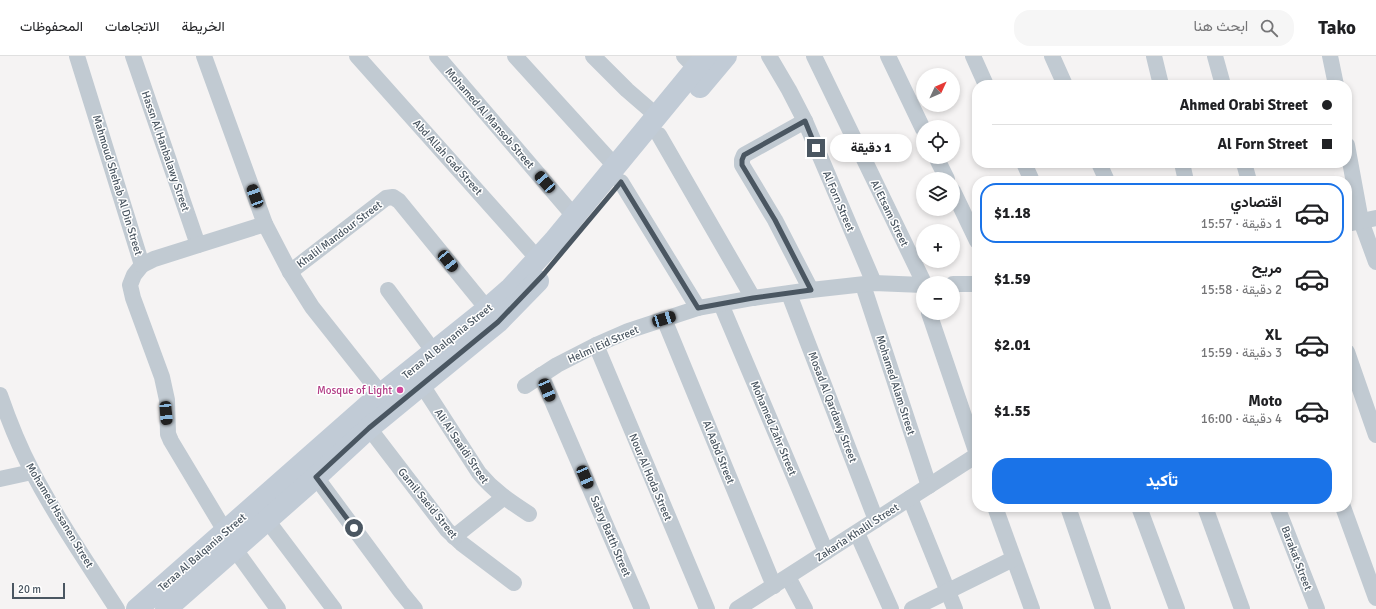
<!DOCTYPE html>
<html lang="ar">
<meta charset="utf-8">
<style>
:root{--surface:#fff;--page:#f6f6f6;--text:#202124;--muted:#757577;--line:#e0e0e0;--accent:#1a73e8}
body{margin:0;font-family:Signika,Vazirmatn,sans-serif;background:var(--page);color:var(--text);direction:rtl;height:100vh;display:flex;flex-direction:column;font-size:15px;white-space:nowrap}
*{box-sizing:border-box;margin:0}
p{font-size:13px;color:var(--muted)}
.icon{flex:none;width:22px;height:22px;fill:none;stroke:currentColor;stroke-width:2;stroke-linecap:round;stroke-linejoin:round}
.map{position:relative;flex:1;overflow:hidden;direction:ltr}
.sheet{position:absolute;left:972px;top:120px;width:380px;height:336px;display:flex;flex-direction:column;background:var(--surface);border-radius:16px;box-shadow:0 2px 6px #0003;direction:rtl}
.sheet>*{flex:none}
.guide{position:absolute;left:972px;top:24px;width:380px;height:88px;border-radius:16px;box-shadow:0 2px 6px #0003;direction:rtl;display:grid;align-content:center;height:88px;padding:0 20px;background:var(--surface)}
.needle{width:26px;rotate:46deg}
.buttons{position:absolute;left:916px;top:12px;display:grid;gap:8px}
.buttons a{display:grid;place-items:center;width:44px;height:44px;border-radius:50%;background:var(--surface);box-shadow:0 2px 6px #0003;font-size:20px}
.scale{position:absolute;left:12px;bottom:10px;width:53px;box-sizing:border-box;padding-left:4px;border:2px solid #4a5661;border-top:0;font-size:11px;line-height:14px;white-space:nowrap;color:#4a5661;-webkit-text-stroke:3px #fff;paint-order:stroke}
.end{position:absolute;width:18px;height:18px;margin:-9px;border:5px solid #4a5661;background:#fff;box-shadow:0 0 0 2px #fff}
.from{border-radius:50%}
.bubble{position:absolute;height:28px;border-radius:14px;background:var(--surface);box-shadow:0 2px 6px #0003;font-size:13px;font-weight:800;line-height:28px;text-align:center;direction:rtl}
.car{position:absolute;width:12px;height:24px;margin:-12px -6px;border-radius:5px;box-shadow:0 0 3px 1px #0007;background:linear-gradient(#222 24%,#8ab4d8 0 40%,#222 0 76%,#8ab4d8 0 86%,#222 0)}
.guide b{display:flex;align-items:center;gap:14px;height:38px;font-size:15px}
.guide b+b{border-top:1px solid var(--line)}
.guide i{width:10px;height:10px;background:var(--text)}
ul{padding:7px 0 0;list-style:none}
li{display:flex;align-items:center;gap:12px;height:60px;margin:0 8px 6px;padding:0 12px;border:2px solid transparent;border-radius:16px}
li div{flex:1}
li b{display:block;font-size:15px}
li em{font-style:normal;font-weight:800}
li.active{border-color:var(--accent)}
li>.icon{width:36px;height:36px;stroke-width:1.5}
.primary-button{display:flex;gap:8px;margin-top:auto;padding:8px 20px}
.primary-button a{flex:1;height:46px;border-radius:16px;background:var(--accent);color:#fff;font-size:16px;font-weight:800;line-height:46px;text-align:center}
header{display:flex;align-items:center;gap:24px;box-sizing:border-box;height:56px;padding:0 20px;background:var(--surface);border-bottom:1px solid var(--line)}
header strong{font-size:19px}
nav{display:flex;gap:22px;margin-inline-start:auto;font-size:14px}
.search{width:280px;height:36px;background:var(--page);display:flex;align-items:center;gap:10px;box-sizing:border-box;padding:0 14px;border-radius:16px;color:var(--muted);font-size:15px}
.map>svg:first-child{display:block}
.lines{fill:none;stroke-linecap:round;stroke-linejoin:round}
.street{stroke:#c1cad2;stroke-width:16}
.secondary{stroke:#c1cbd6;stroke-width:22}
.route{stroke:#4a5661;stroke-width:5}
.hotel-dot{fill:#d1479c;stroke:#fff;stroke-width:1.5}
.labels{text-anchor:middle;stroke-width:3;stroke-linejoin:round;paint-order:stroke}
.street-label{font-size:11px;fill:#4a5661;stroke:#fff}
.hotel-label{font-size:11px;fill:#b23c85;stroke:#fff;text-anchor:end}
</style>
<header>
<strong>Tako</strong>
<div class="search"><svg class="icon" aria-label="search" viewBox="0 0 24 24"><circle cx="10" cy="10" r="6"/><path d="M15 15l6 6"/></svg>ابحث هنا</div>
<nav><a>الخريطة</a><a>الاتجاهات</a><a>المحفوظات</a></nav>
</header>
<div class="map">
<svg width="1376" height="553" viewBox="0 0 1376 553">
<rect width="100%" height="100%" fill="#f5f3f3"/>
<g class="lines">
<g class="street">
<polyline points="77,0 142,209 134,219 130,229 133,242 162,321 167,344 168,378 171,385 225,475"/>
<polyline points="133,0 198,189"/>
<polyline points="204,0 265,168 290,216 312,251 381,338"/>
<polyline points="357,0 538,203"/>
<polyline points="437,0 574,160"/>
<polyline points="515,0 615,110"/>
<polyline points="593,0 627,34 657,60"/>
<polyline points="684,0 696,12"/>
<polyline points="769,0 789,34 805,65 874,227"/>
<polyline points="814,0 924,227"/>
<polyline points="888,0 923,73"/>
<polyline points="973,0 986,29"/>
<polyline points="1052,0 1065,29"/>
<polyline points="1154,0 1161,29"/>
<polyline points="1215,0 1223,29"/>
<polyline points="1330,0 1336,29"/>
<polyline points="805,65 744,99 742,104 742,109 775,164 811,234"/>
<polyline points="659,79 753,242"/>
<polyline points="1347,89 1361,165 1376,206"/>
<polyline points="936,101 947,123"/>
<polyline points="1024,107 1032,125"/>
<polyline points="1099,107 1107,125"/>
<polyline points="1182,107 1186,125"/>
<polyline points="1244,107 1249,125"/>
<polyline points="621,126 698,252"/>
<polyline points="953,135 977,185"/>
<polyline points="1347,168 1376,162"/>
<polyline points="142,209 154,203 265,168"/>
<polyline points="290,216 386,142 393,141 399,145 493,260"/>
<polyline points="953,228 977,228"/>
<polyline points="863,229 929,430"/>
<polyline points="388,234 434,296"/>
<polyline points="789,238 876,464"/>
<polyline points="721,248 826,496"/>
<polyline points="929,257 977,398"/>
<polyline points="664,263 774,530"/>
<polyline points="596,289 707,553"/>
<polyline points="1347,296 1376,379"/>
<polyline points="541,319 642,553"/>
<path d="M422 329 479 417C494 435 509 445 529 458"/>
<polyline points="525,330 557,309 596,289 628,275 698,252 753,242 811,234 874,227 923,229"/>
<path d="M0 339C9 365 19 390 32 415 57 463 88 508 117 553"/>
<polyline points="369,372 447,474 461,487 514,527"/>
<polyline points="316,421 401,536 415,553"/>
<polyline points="0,423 32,416"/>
<polyline points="910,442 955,553"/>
<polyline points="995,451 1032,553"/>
<polyline points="1068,451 1103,553"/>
<polyline points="1139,451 1177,553"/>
<polyline points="1205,451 1242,553"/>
<polyline points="1277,451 1317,553"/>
<polyline points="1343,451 1376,542"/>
<polyline points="267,464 334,553"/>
<polyline points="857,477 891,553"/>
<polyline points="454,481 503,442"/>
<polyline points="234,492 278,553"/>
<polyline points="788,521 805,553"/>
<polyline points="737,553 977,399"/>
<polyline points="912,553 1013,503"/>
</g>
<g class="secondary">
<polyline points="700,31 726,0"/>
<polyline points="137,553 381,338 487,253 511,232 554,185 706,0"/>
<polyline points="166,553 316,421 369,372 498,266 538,225"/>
</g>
</g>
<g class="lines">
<polyline class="route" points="354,472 316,421 369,372 498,266 543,219 621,126 698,252 753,242 811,234 775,164 742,109 742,104 744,99 805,65 816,92"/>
</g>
<circle class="hotel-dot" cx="400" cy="334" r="4"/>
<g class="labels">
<g class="street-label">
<text transform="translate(490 62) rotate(49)" y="4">Mohamed Al Mansob Street</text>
<text transform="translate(166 95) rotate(71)" y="4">Hassn Al Hanbalawy Street</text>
<text transform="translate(448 101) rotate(48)" y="4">Abd Allah Gad Street</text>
<text transform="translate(118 129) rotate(73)" y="4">Mahmoud Shehab Al Din Street</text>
<text transform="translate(839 145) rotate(67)" y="4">Al Forn Street</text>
<text transform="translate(890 157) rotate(64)" y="4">Al Etsam Street</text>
<text transform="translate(339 178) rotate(-37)" y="4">Khalil Mandour Street</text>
<text transform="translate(447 285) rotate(-39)" y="4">Teraa Al Balqania Street</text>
<text transform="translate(603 288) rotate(-24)" y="4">Helmi Eid Street</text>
<text transform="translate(896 329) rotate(72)" y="4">Mohamed Alam Street</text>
<text transform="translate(833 351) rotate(69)" y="4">Mosad Al Qardawy Street</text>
<text transform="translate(774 372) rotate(67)" y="4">Mohamed Zahr Street</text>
<text transform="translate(462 390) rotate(56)" y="4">Ali Al Saaidi Street</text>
<text transform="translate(719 396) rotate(68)" y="4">Al Aabd Street</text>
<text transform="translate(651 421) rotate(67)" y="4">Nour Al Hoda Street</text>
<text transform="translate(428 447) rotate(51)" y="4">Gamil Saeid Street</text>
<text transform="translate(60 459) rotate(59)" y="4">Mohamed Hssanen Street</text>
<text transform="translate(857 476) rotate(-33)" y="4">Zakaria Khalil Street</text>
<text transform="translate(611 480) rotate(67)" y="4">Sabry Batth Street</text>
<text transform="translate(202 496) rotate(-41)" y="4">Teraa Al Balqania Street</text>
<text transform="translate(1297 502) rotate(69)" y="4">Barakat Street</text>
</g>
<g class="hotel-label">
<text x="392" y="338">Mosque of Light</text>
</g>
</g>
</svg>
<div class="buttons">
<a><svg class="needle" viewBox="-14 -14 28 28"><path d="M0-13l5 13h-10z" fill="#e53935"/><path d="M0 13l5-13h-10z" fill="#757577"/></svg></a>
<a><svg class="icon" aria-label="locate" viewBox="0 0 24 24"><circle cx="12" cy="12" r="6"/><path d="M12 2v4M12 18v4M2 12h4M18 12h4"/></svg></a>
<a><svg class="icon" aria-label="layers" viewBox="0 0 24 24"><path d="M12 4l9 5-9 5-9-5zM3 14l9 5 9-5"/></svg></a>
<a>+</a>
<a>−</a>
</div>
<div class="scale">20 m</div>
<i class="end from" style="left:354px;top:472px"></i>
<i class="end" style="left:816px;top:92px"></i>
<div class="bubble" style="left:830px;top:78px;width:82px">1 دقيقة</div>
<i class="car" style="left:545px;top:126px;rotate:319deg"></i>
<i class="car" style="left:255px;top:140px;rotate:340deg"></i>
<i class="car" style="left:448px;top:205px;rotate:141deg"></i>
<i class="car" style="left:664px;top:263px;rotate:73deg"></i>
<i class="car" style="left:547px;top:334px;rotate:157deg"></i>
<i class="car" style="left:166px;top:357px;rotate:175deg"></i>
<i class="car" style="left:585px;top:421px;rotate:157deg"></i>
<div class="guide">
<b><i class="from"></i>Ahmed Orabi Street</b>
<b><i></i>Al Forn Street</b>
</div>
<section class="sheet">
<ul>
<li class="active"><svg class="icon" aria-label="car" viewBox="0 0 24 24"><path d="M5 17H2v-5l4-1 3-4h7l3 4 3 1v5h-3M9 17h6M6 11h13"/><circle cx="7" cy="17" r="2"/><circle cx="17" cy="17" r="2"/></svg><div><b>اقتصادي</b><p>1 دقيقة · 15:57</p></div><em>$1.18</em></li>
<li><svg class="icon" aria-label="car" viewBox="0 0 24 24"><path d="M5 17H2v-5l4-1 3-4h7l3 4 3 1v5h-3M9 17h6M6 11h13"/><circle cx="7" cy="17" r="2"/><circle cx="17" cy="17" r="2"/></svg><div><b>مريح</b><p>2 دقيقة · 15:58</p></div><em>$1.59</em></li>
<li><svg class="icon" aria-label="car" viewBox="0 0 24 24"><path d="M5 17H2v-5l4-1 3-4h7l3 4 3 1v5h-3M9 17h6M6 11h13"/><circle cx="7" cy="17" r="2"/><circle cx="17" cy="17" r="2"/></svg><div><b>XL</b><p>3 دقيقة · 15:59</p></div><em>$2.01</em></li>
<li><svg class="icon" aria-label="car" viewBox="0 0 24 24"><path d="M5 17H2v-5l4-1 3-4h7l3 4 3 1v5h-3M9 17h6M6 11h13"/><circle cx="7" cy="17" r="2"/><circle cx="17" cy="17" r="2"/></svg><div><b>Moto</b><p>4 دقيقة · 16:00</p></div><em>$1.55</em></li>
</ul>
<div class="primary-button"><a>تأكيد</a></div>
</section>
</div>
